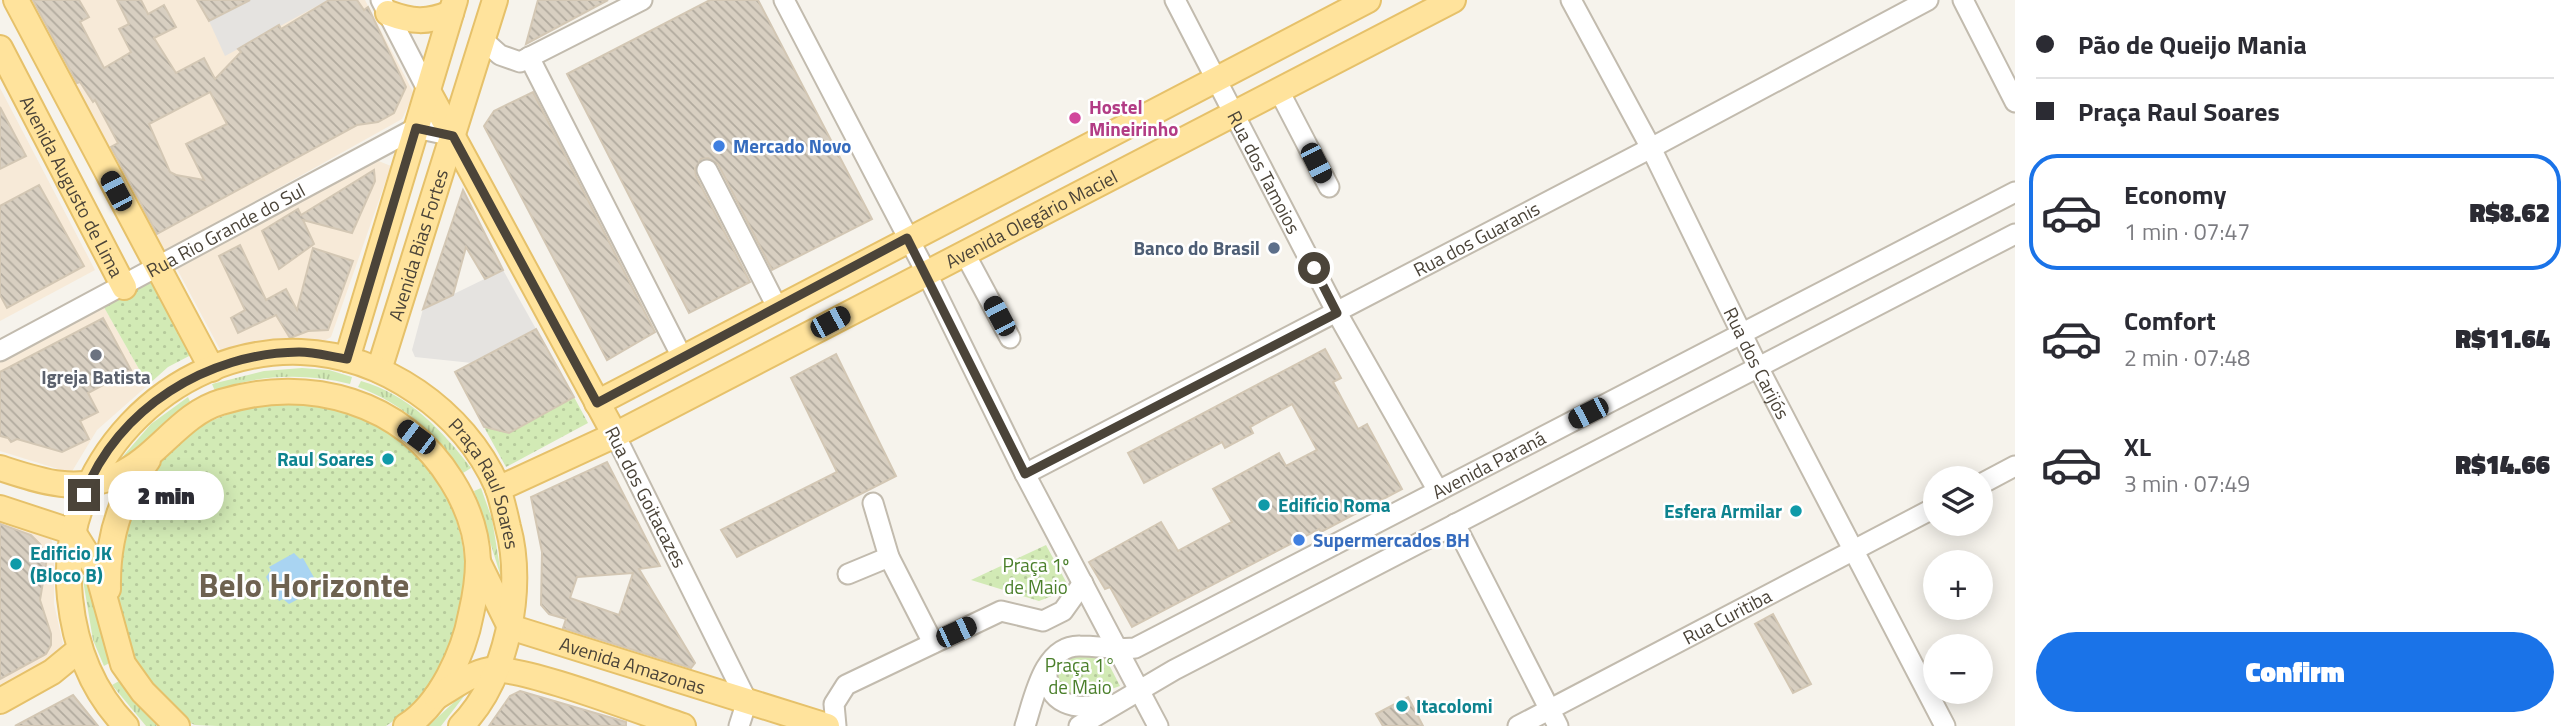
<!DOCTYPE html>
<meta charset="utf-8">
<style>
:root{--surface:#fff;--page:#f7f7f7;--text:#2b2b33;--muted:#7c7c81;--line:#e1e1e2;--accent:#1a73e8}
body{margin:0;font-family:"Titillium Web",sans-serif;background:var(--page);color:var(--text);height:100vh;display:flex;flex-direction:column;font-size:26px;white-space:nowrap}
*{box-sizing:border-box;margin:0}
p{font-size:23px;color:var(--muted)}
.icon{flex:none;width:38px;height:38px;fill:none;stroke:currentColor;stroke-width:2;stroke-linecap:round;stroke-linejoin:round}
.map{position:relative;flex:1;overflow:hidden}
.details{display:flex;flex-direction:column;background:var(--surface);width:560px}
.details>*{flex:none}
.hud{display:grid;align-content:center;height:154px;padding:0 21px;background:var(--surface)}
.tools{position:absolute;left:1923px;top:466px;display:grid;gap:14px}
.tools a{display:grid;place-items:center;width:70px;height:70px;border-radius:50%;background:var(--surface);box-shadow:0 4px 18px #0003;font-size:35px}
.end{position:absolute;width:32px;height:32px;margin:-16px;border:9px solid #4b4439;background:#fff;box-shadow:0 0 0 4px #fff}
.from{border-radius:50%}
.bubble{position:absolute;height:49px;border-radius:24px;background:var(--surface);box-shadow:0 4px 18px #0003;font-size:23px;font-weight:800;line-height:49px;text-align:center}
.car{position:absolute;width:21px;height:42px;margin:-21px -10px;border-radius:9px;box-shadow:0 0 5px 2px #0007;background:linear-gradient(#222 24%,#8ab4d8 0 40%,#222 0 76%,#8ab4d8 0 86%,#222 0)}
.hud b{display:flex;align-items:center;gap:24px;height:66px;font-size:26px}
.hud b+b{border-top:2px solid var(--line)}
.hud i{width:18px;height:18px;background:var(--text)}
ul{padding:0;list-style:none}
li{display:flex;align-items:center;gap:21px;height:116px;margin:0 14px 10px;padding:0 7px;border:4px solid transparent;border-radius:28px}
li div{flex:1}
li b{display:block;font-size:26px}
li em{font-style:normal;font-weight:800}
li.current{border-color:var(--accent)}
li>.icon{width:63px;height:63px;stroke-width:1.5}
.primary-button{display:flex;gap:14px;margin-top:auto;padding:14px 21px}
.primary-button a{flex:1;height:80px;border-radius:42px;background:var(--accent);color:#fff;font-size:28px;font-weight:800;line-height:80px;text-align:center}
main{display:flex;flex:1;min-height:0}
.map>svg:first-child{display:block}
.commercial{fill:#f7ead8}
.grass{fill:url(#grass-tufts)}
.park{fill:url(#park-dots)}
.parking{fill:#e5e3e0}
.water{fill:#a9d4f2}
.building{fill:url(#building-back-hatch);stroke:#d3c7b4;stroke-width:2;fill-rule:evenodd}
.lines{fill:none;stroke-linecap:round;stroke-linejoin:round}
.minor-casing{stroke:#c2bbae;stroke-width:23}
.major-casing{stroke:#e6c16a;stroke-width:28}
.minor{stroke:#fff;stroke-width:19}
.major{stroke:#ffe39c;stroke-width:24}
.route{stroke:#4b4439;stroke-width:9}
.hotel-dot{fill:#d1479c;stroke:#fff;stroke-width:2.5}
.shop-dot{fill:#3f7fe0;stroke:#fff;stroke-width:2.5}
.service-dot{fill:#5c6f8a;stroke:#fff;stroke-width:2.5}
.worship-dot{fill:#6b7280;stroke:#fff;stroke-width:2.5}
.culture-dot{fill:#0f9aa8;stroke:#fff;stroke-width:2.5}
.labels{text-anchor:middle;stroke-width:5;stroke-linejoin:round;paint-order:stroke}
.hotel-label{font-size:19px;font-weight:bold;fill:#b23c85;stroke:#fff;text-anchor:start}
.shop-label{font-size:19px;font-weight:bold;fill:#366cbe;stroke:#fff;text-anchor:start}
.street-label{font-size:19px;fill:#4b4439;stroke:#fff}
.service-label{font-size:19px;font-weight:bold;fill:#4e5e75;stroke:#fff;text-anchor:end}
.worship-label{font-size:19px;font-weight:bold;fill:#5b616d;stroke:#fff}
.culture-label{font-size:19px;font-weight:bold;fill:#0d838f;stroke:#fff;text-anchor:start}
.park-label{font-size:19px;fill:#4a7f2a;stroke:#fff}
.town-label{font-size:33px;font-weight:bold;fill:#6e6250;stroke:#fff}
</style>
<main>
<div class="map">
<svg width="2015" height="726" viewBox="0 0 2015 726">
<defs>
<pattern id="grass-tufts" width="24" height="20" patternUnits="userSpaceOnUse" patternTransform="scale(1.75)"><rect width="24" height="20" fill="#d2eab5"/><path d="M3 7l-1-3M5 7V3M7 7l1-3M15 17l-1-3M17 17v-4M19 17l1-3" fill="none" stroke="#b6ca9c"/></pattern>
<pattern id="park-dots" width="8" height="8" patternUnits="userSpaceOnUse" patternTransform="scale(1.75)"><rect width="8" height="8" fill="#d2eab5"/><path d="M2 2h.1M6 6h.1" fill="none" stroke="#b6ca9c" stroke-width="1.8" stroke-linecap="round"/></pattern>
<pattern id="building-back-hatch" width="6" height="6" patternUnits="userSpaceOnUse" patternTransform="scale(1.75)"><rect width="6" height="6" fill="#d8cfc1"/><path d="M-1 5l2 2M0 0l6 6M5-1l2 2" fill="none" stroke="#b1aa9e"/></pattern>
</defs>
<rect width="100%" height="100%" fill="#f6f3ec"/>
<g class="commercial">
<polygon points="24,0 365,0 414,94 402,119 159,255"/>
<polygon points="0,88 95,270 0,321"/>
<polygon points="376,160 391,166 331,337 324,341 262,344 223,355 177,269"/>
<polygon points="101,302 148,385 97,430 71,473 0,451 0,358"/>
<polygon points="0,518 49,533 54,547 54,604 63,644 54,657 0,687"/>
</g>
<g class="grass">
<path d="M302 368 329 370 352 377 350 384C306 373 258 374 215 391L212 384 264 371Z"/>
<path d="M361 381C408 394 443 431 471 468L463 473C435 433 404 404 358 387Z"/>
<polygon points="188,397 191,404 118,462 151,424"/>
<polygon points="481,488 492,519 502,580 474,491"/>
<path d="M82 574C94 589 101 639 111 662L104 666 93 640Z"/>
<polygon points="119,681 157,726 146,726 112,685"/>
<polygon points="468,691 441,726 428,726 463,694"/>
</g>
<g class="park">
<polygon points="149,278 191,355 168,367 148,385 101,302"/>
<polygon points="574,397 588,423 506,467 484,427 509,433"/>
<path d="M309 402C342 410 375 418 402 441 493 515 484 663 386 726 338 726 290 726 242 726 229 726 207 726 195 725 174 716 159 694 146 676 92 603 116 487 188 435 225 408 265 403 309 402Z"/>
<polygon points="1046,545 1070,589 1039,601 971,580"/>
<polygon points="1066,654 1104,655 1120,686 1083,699 1056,689 1056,661"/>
</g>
<g class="parking">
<polygon points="250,0 328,0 225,56 209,21"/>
<polygon points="503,270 536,329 472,363 415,357 412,350 423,309"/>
</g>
<polygon class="water" points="294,553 300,559 303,558 316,581 313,591 289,604 283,599 279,601 266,577 271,570 269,567"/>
<g class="building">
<path d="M33 0H79L89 17 80 22 104 68 131 52 119 29 129 24 117 0H141L148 14 164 5 176 27 154 38 176 73 204 58 215 79 241 52 238 49 279 25 281 29 329 0H357L364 10 368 7 406 87 394 113 378 122 357 125 157 234 111 147 118 143 95 100 93 102 80 82 77 83ZM210 92 227 124 186 144 204 180 176 175 170 172 149 124Z"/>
<polygon points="197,0 250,0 209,21"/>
<polygon points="538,0 608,0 526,44"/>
<polygon points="710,0 758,0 872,219 772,270 718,164 708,158 701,159 695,169 696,176 750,282 689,313 567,74"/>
<polygon points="533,92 655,332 607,360 484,126 494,111"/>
<polygon points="0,107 26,156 0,169"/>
<polygon points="374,170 375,181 352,233 303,220 314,244 279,269 262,231 298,209 301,215"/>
<polygon points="39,185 84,266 7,308 0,295 0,206"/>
<polygon points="463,190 503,270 485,279 466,247 453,295 423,309"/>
<polygon points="240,245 266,300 286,289 297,310 313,248 353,261 328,330 308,331 290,338 276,315 238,333 231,318 245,310 219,256"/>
<polygon points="103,318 131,370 88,393 98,412 80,421 89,439 62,452 17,439 11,442 8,438 0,436 0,372"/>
<polygon points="536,329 574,397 509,433 484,427 455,372"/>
<polygon points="1325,349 1341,378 1333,382 1358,429 1367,424 1402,489 1321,532 1319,529 1132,627 1110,587 1105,589 1089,562 1161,522 1178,551 1232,522 1213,489 1279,453 1286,466 1317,450 1292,404 1250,427 1253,433 1225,448 1222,442 1144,483 1128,453"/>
<polygon points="836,354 896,476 737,557 721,530 837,472 791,378"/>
<path d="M607 462 660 566 639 569 695 663 691 668 563 628 566 619 549 614 541 605 542 552 531 497ZM633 573 619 615 570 598 577 577Z"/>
<polygon points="0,524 31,535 40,544 47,558 40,600 51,634 51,645 46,654 0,679"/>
<polygon points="1773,614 1811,684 1793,693 1755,624"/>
<polygon points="520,691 626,722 626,726 489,726 510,696"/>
<polygon points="73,695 98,726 15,726"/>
<polygon points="1408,697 1423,726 1383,726 1376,714"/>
</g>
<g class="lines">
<g class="minor-casing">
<g id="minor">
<polyline points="381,0 428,91"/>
<polyline points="784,0 926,272 1025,474 1158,726"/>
<path id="s1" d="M1175 0 1337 313 1438 491"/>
<path id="s2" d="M1571 0 1651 148 1758 367 1945 726"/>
<polyline points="1963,0 2015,102"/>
<polyline points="482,39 500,55 520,62 642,0"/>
<polyline points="529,57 682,357"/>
<polyline points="1278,89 1329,187"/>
<polyline points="707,170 777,307"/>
<polyline points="964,252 1010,338"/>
<path id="s3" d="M0 351 416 128 453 136"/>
<polyline points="615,435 747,701 739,726"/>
<path id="s4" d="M1025 474 1651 148 1928 0"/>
<polyline points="1981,484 2015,466"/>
<polyline points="873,503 889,557"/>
<polyline points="1455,524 1558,726"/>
<polyline points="848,574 889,557 933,643"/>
<path d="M1047 668C1044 704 1078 713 1106 702"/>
<polyline points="836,726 834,704 846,685 1001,611 1043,621 1063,611 1083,583"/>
<path id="s5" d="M1025 726C1034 699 1043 645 1080 646 1099 646 1116 650 1135 648L2015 192"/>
<polyline points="1079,726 1174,670 2015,234"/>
<path id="s6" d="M1518 726 1936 507"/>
</g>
</g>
<g class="major-casing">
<g id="major">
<polyline points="16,0 212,369"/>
<path d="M388 13C412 22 427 23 451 13"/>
<path id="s7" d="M0 48 124 287"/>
<polyline points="428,91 615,435"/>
<polyline points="347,359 455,0"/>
<path id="s8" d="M379 370 495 0"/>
<polyline points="597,403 1368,0"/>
<path d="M0 468C40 481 76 494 118 475 157 458 180 414 221 402 309 375 403 401 452 481 467 505 477 533 478 561 478 578 475 597 471 614 464 652 440 705 406 726"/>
<path id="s9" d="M498 489 615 435 1453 0"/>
<polyline points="0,508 73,532 97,570 123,664 143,692 177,726"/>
<path id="s10" d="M478 562 510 627 827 726"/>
<path d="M108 589C107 542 119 498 148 460"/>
<path d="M436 697C452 688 471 673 489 670 521 665 646 714 683 726"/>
<polyline points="0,701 52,672 80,649"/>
<path id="s11" d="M126 726C92 691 75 646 70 598 56 467 169 347 301 352 383 355 464 411 497 486 502 499 505 514 508 527 525 589 507 679 461 726"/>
</g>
</g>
<use href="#minor" class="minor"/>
<use href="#major" class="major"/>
</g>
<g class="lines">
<path class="route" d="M84 495C117 408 208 353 299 352 315 352 332 357 347 359L416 128 453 136 597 403 907 238 1025 474 1337 313 1314 268"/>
</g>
<circle class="hotel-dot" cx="1075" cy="118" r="7"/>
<g class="shop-dot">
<circle cx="719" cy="146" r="7"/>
<circle cx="1299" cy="540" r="7"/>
</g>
<circle class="service-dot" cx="1274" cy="248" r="7"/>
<circle class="worship-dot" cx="96" cy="355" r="7"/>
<g class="culture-dot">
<circle cx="388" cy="459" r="7"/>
<circle cx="1264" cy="505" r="7"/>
<circle cx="1796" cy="511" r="7"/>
<circle cx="16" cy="564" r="7"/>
<circle cx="1402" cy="706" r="7"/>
</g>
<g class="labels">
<g class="hotel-label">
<text x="1089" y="114">Hostel<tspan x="1089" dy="22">Mineirinho</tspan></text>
</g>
<g class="shop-label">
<text x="733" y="153">Mercado Novo</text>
<text x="1313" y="547">Supermercados BH</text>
</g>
<g class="street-label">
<text dy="7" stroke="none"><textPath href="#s1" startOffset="194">Rua dos Tamoios</textPath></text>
<text dy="7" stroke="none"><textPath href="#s7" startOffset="156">Avenida Augusto de Lima</textPath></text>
<text dy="7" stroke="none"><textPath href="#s9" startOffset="598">Avenida Olegário Maciel</textPath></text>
<text dy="7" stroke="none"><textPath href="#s3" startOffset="256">Rua Rio Grande do Sul</textPath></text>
<text dy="7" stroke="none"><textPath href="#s4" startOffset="509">Rua dos Guaranis</textPath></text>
<text dy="7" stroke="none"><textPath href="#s8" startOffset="131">Avenida Bias Fortes</textPath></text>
<text dy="7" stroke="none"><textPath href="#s2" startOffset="408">Rua dos Carijós</textPath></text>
<text dy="7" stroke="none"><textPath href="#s5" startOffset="558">Avenida Paraná</textPath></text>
<text dy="7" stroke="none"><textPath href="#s11" startOffset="765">Praça Raul Soares</textPath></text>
<text transform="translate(646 497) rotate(63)" y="7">Rua dos Goitacazes</text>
<text dy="7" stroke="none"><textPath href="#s6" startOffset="236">Rua Curitiba</textPath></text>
<text dy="7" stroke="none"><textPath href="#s10" startOffset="201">Avenida Amazonas</textPath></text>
</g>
<g class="service-label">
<text x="1260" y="255">Banco do Brasil</text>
</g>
<g class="worship-label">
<text x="96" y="384">Igreja Batista</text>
</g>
<g class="culture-label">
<text x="374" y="466" text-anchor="end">Raul Soares</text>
<text x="1278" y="512">Edifício Roma</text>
<text x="1782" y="518" text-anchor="end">Esfera Armilar</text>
<text x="30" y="560">Edificio JK<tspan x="30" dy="22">(Bloco B)</tspan></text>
<text x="1416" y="713">Itacolomi</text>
</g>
<g class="park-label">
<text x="1036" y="572">Praça 1º<tspan x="1036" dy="22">de Maio</tspan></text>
<text x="1080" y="672">Praça 1°<tspan x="1080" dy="22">de Maio</tspan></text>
</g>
<g class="town-label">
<text x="304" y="597">Belo Horizonte</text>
</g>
</g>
</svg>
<div class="tools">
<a><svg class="icon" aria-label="layers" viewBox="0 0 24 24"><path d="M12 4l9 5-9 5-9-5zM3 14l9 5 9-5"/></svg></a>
<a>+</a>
<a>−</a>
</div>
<i class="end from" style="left:1314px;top:268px"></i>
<i class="end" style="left:84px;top:495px"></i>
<div class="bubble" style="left:108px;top:471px;width:116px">2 min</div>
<i class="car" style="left:1316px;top:163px;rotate:153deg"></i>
<i class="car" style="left:116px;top:191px;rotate:332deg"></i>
<i class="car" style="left:999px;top:316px;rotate:332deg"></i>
<i class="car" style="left:830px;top:322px;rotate:62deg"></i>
<i class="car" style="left:1588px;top:413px;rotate:243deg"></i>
<i class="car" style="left:416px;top:437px;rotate:307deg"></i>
<i class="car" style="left:956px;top:632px;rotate:65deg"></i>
</div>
<section class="details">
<div class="hud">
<b><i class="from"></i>Pão de Queijo Mania</b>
<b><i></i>Praça Raul Soares</b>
</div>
<ul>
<li class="current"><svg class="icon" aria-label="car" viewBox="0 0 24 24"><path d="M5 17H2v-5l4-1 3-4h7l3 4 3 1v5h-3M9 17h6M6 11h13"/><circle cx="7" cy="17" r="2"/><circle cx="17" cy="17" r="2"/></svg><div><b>Economy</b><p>1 min · 07:47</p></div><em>R$8.62</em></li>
<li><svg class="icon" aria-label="car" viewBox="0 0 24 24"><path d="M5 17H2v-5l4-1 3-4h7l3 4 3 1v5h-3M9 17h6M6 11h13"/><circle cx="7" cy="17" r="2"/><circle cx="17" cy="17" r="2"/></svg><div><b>Comfort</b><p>2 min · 07:48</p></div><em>R$11.64</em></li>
<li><svg class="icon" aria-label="car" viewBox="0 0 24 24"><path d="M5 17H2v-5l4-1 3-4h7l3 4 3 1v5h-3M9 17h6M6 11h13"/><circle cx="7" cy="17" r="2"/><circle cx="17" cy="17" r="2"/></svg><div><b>XL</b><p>3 min · 07:49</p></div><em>R$14.66</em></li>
</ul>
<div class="primary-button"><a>Confirm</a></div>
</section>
</main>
